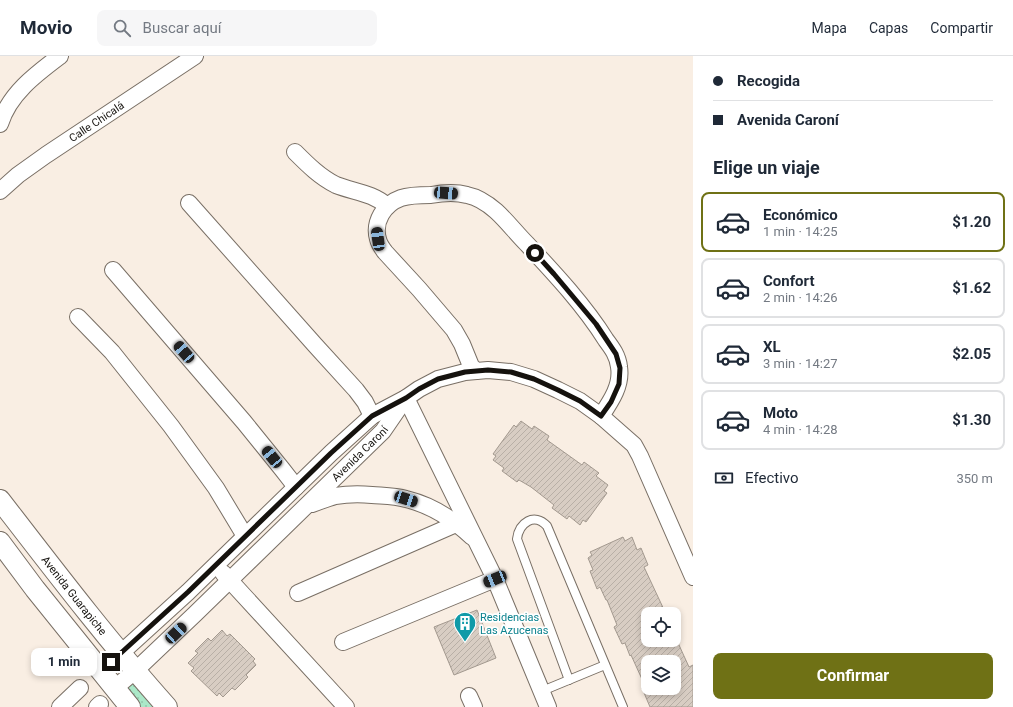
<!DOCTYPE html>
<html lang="es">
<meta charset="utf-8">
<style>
:root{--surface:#fff;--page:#f6f6f7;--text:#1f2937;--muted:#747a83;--line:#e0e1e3;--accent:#6f7115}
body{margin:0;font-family:Roboto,sans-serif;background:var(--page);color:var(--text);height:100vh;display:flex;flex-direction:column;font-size:15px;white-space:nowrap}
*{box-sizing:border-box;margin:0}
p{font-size:13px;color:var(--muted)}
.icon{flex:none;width:22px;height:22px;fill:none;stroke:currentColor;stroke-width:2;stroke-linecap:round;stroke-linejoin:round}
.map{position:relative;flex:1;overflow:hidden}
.side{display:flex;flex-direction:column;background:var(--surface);width:320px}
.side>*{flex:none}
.guide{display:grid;align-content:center;height:88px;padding:0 20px;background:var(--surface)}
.buttons{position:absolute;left:641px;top:551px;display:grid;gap:8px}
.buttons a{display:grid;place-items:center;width:40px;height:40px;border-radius:8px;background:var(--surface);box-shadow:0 2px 6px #0003;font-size:20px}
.end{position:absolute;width:18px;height:18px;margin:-9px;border:5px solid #15120e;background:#fff;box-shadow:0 0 0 2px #fff}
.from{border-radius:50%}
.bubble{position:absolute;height:28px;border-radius:8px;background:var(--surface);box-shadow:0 2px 6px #0003;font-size:13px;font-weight:700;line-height:28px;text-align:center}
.car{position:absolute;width:12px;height:24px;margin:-12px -6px;border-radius:5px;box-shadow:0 0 3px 1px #0007;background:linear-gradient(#222 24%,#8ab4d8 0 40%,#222 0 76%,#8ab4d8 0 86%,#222 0)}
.guide b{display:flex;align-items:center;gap:14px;height:38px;font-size:15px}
.guide b+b{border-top:1px solid var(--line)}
.guide i{width:10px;height:10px;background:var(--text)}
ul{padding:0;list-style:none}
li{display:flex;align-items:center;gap:12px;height:60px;margin:0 8px 6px;padding:0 12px;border:2px solid var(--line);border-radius:8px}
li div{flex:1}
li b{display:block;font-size:15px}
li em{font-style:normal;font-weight:700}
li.active{border-color:var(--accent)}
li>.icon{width:36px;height:36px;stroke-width:1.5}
h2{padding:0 20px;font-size:18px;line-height:48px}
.pay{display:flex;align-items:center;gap:10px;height:44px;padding:0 20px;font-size:15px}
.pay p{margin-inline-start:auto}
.button{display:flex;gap:8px;margin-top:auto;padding:8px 20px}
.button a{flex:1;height:46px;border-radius:8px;background:var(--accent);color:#fff;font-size:16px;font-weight:700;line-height:46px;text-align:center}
header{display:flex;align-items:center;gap:24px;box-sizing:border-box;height:56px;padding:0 20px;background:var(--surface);border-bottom:1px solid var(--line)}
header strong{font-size:19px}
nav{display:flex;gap:22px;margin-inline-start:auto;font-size:14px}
.search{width:280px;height:36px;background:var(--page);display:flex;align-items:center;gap:10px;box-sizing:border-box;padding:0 14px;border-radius:8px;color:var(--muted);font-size:15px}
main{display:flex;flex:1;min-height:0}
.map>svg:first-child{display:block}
.grass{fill:url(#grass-dots)}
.building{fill:url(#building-hatch);stroke:#a3998f;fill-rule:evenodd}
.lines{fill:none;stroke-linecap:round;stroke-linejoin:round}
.service-casing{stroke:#796f65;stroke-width:10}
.minor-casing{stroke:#796f65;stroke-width:18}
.tertiary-casing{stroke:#796f65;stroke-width:22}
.service{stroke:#fff;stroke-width:8}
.minor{stroke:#fff;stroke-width:16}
.tertiary{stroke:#fff;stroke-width:20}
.route{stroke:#15120e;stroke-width:5}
.labels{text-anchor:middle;stroke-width:3.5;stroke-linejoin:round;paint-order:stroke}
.street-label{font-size:11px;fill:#15120e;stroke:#fff}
.culture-label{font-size:11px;fill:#0d838f;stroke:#fff;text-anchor:start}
</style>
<header>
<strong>Movio</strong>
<div class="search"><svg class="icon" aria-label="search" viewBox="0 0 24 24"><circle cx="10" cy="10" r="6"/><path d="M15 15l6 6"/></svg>Buscar aquí</div>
<nav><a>Mapa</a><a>Capas</a><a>Compartir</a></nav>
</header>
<main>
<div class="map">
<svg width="693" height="651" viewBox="0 0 693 651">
<defs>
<pattern id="grass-dots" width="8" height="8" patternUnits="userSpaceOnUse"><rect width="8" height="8" fill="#abe8c8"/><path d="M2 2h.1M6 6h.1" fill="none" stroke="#92c6ab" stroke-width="1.8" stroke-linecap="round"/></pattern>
<pattern id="building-hatch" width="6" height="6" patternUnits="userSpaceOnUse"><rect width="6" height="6" fill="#d8cdc3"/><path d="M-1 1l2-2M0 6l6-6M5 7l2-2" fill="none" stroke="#b8afa6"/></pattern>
</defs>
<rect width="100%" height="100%" fill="#f9eee3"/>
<polygon class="grass" points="136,614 167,651 130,651 115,632"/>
<g class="building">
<polygon points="521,365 532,373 534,370 549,380 547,384 582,409 584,406 599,417 596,420 608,429 604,435 607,437 586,466 583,464 580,469 569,460 567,463 552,452 554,449 531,431 519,424 517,426 502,415 504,412 493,404 496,400 493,398 514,369 516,371"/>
<path d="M623 481 625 485 632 481 637 494 641 492 648 509 644 511 666 558H648V584H674V578L689 611 693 609V651H650L642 632H646L631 599 630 600 625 587 622 588 614 571 617 569 607 544H606L600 531 597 533 590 515 593 514 588 502 592 499 590 496ZM648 606H674V632H648Z"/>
<polygon points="477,554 496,602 454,619 434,571"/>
<polygon points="222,574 227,580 230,578 255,603 253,605 256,609 246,619 248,621 235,634 232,632 223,641 219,637 217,640 191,615 194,612 188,607 198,597 195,595 208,582 211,585"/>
</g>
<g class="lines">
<g class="service-casing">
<g id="service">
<path d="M569 624 517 483C519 467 534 456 547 470L623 651"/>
<polyline points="542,635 605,609"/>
</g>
</g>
<g class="minor-casing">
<g id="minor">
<path d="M0 68C9 38 36 18 60 0"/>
<path d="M295 96C308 109 320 121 336 129 354 136 373 137 387 150"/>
<path id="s1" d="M0 135 18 119 46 99 195 0"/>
<polyline points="189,147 315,289 356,334 365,346 372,360"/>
<polyline points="113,214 244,366 282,413 296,431"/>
<polyline points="78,261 112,296 171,370 216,432 245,480"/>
<path d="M476 315 471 310 462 288 454 274 419 233 385 196C382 192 379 188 378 183 373 166 384 148 401 142 410 139 421 139 431 139 442 137 456 136 467 139 477 141 488 148 496 155 507 165 516 177 527 188 555 218 584 249 606 284 612 292 618 300 619 311 622 329 611 345 601 360"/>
<polyline points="406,342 495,523 548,651"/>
<path d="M312 448C320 445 328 442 335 440 348 438 360 438 372 439 384 440 395 440 406 443 431 449 454 464 472 481"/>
<polyline points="223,517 346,651"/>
<polyline points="298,537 456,468"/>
<polyline points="343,586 495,523"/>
<polyline points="101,615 121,597 188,536 331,397 372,360 406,342 419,333 438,323 465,316 488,314 511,316 534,323 558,334 580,345 601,360 634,389 640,400 693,521"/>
<path id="s2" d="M115 632 136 614 195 558 383 375 405 343"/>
<polyline points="469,640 474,651"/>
<polyline points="60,651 80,632"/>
<polyline points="97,651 100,648"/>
</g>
</g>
<g class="tertiary-casing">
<g id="tertiary">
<path id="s3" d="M0 444C54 514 108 585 167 651"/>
<polyline points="0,486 35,533 130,651"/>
</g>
</g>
<use href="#service" class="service"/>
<use href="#minor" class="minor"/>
<use href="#tertiary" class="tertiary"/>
</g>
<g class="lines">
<polyline class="route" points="111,606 188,536 331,397 372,360 406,342 419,333 438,323 465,316 488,314 511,316 534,323 558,334 580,345 601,360 611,346 619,328 620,312 616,298 596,268 554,218 535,197"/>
</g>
<defs>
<g id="building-pin" transform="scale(1.15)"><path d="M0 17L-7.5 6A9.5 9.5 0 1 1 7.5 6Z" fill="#0f9aa8" stroke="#fff"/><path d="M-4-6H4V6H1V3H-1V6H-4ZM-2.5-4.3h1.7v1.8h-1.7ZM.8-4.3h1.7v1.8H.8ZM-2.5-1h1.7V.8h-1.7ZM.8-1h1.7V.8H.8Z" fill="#fff"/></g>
</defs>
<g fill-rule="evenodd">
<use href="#building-pin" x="465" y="567"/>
</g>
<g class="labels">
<g class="street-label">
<text dy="4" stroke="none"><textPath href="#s1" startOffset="119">Calle Chicalá</textPath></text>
<text dy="4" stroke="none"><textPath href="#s2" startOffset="339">Avenida Caroní</textPath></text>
<text dy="4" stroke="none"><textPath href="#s3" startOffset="121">Avenida Guarapiche</textPath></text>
</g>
<g class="culture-label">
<text x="480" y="565">Residencias<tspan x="480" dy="13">Las Azucenas</tspan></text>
</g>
</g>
</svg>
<div class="buttons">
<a><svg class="icon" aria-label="locate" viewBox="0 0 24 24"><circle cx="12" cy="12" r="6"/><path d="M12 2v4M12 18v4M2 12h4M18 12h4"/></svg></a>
<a><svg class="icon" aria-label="layers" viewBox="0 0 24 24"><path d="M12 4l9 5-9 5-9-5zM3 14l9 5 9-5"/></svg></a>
</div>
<i class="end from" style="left:535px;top:197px"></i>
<i class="end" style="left:111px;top:606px"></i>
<div class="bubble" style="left:31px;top:592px;width:66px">1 min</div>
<i class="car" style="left:446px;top:137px;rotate:94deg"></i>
<i class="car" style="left:378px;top:183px;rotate:352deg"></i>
<i class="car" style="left:184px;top:296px;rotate:319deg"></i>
<i class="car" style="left:272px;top:401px;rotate:321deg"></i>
<i class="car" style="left:406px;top:443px;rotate:108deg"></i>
<i class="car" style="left:495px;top:523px;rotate:248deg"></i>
<i class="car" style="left:176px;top:577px;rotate:47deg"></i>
</div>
<section class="side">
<div class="guide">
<b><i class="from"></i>Recogida</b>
<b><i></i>Avenida Caroní</b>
</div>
<h2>Elige un viaje</h2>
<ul>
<li class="active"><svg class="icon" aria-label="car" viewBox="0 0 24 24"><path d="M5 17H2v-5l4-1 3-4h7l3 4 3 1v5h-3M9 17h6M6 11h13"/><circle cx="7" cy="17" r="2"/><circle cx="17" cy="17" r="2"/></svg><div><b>Económico</b><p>1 min · 14:25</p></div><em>$1.20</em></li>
<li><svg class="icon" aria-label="car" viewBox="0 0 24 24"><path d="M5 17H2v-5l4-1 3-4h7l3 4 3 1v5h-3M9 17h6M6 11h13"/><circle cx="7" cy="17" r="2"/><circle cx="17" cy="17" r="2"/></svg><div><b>Confort</b><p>2 min · 14:26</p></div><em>$1.62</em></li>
<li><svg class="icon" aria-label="car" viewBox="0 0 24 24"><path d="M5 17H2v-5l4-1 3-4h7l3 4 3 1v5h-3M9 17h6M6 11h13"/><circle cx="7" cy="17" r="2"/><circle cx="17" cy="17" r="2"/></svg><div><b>XL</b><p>3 min · 14:27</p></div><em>$2.05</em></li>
<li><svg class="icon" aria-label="car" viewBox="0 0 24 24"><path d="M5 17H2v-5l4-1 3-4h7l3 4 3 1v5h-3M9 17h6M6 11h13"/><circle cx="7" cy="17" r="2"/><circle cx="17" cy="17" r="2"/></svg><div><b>Moto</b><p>4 min · 14:28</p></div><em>$1.30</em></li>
</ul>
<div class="pay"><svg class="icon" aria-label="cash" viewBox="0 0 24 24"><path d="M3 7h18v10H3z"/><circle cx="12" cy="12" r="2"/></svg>Efectivo<p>350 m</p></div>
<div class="button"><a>Confirmar</a></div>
</section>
</main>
